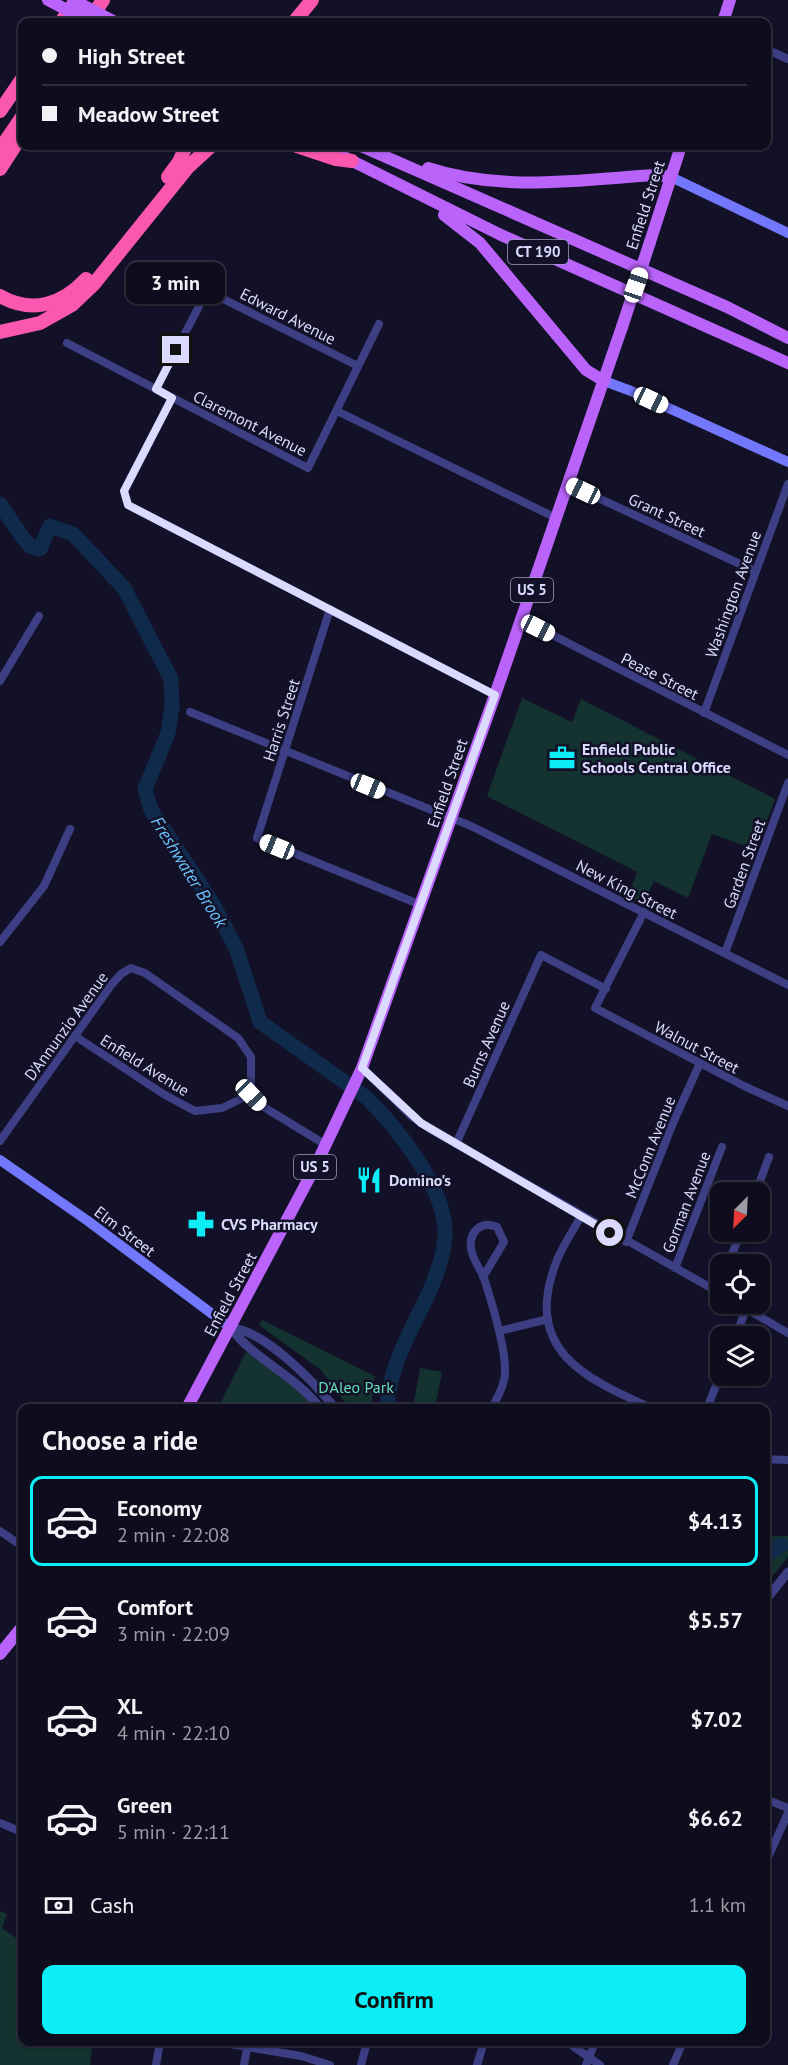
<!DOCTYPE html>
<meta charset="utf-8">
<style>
:root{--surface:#0e0d1e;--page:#1c1b2b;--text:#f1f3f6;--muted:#9b9ca4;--line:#2e2d3c;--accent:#0beef7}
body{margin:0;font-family:"PT Sans",sans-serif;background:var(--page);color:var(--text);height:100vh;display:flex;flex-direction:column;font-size:22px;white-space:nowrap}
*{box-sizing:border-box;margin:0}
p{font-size:20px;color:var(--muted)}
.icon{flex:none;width:33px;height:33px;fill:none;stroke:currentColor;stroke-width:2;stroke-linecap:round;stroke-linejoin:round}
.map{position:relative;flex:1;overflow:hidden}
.sheet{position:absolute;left:18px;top:1404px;width:752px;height:642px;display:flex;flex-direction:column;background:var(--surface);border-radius:12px;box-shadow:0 2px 4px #0004,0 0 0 2px var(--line)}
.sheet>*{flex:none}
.guide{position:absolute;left:18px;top:18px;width:753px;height:132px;border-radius:12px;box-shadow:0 2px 4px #0004,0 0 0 2px var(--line);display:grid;align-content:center;height:132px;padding:0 24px;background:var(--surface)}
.needle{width:39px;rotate:204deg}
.controls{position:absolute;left:710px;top:1182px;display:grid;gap:12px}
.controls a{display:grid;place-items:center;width:60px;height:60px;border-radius:12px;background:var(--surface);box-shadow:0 2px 4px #0004,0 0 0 2px var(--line);font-size:30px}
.end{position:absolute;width:27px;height:27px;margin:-14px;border:8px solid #dbd9fe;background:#111;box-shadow:0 0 0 3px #111}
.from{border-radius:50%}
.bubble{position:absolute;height:42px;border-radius:12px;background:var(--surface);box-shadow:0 2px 4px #0004,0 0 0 2px var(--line);font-size:20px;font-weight:700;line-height:42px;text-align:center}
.car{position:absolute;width:18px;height:36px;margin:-18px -9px;border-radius:8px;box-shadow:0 0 4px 2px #0007;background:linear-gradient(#fff 24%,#345 0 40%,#fff 0 76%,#345 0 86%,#fff 0)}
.guide b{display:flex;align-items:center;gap:21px;height:57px;font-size:22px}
.guide b+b{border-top:2px solid var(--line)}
.guide i{width:15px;height:15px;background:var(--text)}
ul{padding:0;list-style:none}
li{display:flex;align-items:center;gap:18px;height:90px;margin:0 12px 9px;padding:0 12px;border:3px solid transparent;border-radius:12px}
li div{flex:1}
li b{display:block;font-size:22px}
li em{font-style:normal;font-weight:700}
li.selected{border-color:var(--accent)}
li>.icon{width:54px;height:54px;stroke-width:1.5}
h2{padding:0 24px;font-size:27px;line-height:72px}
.pay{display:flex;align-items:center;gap:15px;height:66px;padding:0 24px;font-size:22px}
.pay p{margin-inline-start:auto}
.cta{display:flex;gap:12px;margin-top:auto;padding:12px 24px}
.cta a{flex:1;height:69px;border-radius:12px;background:var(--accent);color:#111;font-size:24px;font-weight:700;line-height:69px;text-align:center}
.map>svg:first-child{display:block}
.green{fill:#14322f}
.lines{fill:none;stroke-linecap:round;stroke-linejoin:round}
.river{stroke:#102a4c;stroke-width:15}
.minor{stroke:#3d3f85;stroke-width:8}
.tertiary{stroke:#3d3f85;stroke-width:9}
.secondary{stroke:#7377fb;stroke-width:10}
.primary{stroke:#b963fa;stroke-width:12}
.motorway{stroke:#fa58af;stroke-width:14}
.primary-bridge{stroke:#b963fa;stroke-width:12}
.route{stroke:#dbd9fe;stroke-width:8}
.labels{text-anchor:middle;stroke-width:5;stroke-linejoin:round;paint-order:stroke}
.shield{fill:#131128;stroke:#9f9dbe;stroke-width:1.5}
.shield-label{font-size:15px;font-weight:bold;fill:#dbd9fe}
.street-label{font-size:16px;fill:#dbd9fe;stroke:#131128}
.poi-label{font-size:16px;font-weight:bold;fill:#dbd9fe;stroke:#131128;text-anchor:start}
.park-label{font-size:16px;fill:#66ddb8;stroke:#131128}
.water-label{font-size:18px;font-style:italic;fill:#6ac0fa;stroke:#131128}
</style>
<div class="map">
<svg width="788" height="2065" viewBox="0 0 788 2065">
<rect width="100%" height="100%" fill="#131128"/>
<g class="green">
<polygon points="522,698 572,722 581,699 775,799 756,850 712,834 688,898 654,881 644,904 628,896 637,872 487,796"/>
<polygon points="262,1320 375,1376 371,1408 349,1408 321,1370 259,1325"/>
<polygon points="246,1352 293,1384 314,1408 218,1408"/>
<polygon points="420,1368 442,1372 435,1408 413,1408"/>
<polygon points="765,1528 768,1536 788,1536 788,1557 765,1585"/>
<polygon points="0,1911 7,1914 2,1928 22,1942 22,2042 96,2042 95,2047 92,2047 90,2065 0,2065"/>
</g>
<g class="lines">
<g class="river">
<path d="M0 504 23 538 30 546 40 549 50 526 73 534 124 588 171 679 172 707 168 733 145 789 151 810 213 904 236 948 260 1022 367 1098C397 1128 444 1186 445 1231 446 1252 436 1277 427 1297 410 1332 389 1368 387 1408"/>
<polyline points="765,1556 781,1545"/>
</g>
<g class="minor">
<polyline points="766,49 788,59"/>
<polyline points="67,343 308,468 379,324"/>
<polyline points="156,389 207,291 358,366"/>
<polyline points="172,398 124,491 128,505 495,695"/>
<polyline points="337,411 556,518"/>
<polyline points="568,484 755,571"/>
<polyline points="330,609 257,838 421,905"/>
<polyline points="521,619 788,755"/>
<polyline points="0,681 39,616"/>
<polyline points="190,712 471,826 788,985"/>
<polyline points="704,713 788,484"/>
<polyline points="644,912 595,1008 744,1086 788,1106"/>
<polyline points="0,942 44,886 70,829"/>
<polyline points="725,953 788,783"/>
<polyline points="75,1036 165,1095 195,1111 222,1108 251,1094"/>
<polyline points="362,1068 411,1116 430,1129 720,1293"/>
<polyline points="251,1094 262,1106 326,1145"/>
<polyline points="0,1141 112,984 121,974 131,968 145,973 238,1038 251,1057 251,1094"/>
<polyline points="456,1144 541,955 606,989"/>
<polyline points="756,1192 769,1157"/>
<path d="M581 1216C573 1231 563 1245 557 1260 522 1349 582 1377 651 1408"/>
<polyline points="626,1242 673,1123 700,1063"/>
<polyline points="728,1264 741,1232"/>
<polyline points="675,1268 722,1147"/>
<path d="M483 1277 504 1242 497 1227C481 1220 469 1232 471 1248 472 1260 480 1267 484 1278 491 1300 505 1346 505 1369 506 1383 498 1396 492 1408"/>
<polyline points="738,1304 788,1333"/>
<polyline points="499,1331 548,1319"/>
<polyline points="736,1336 746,1309"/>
<polyline points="707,1408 720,1376"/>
<polyline points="765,1459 788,1460"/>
<polyline points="0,1531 22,1546"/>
<polyline points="765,1799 788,1808"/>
<polyline points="0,1823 22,1832"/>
<polyline points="765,1864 788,1813"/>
<polyline points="218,2042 301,2056 330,2065"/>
<polyline points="567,2042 600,2065"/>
<polyline points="156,2065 160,2042"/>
<polyline points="244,2065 248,2043"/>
<polyline points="361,2065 367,2042"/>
<polyline points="477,2065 484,2042"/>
<polyline points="586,2065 595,2042"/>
<polyline points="673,2065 683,2042"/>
</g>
<g class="tertiary">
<path d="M231 1328C264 1330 315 1383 335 1408"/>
<path d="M231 1328C254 1360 295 1375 320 1408"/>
<polyline points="765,1601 788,1572"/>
</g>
<g class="secondary">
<polyline points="671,177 788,233"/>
<polyline points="604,381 631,391 788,462"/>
<polyline points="0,1160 88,1221 231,1328"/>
</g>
<g class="primary">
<polyline points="723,22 730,0"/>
<polyline points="322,146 501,235 788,363"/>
<polyline points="361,146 727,307 788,338"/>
<path d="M428 168C500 192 580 180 654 175L671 177"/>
<polyline points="444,215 480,243 586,370 604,381"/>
<polyline points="650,242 681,146"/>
<polyline points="187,1408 316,1165 362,1068 495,695 622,327"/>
<polyline points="0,1654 22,1627"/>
</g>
<g class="motorway">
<polyline points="89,21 103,0"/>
<polyline points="61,22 75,2"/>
<polyline points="294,22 312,0"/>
<polyline points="0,111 22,79"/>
<polyline points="297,146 336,159 352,161"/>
<polyline points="0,149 22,117"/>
<polyline points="0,169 22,135"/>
<polyline points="168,177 179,162 186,146"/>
<path d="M0 296C32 314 62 305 86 279"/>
<polyline points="0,332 40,323 72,305 93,285 188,167 211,146"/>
</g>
<g class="primary-bridge">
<polyline points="48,0 90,22"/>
<polyline points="73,0 115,22"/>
<polyline points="622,327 650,242"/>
</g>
</g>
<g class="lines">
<polyline class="route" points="176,350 156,389 172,398 124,491 128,505 495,695 362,1068 421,1123 610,1233"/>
</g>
<defs>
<g id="office-bare" transform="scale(2.07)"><path d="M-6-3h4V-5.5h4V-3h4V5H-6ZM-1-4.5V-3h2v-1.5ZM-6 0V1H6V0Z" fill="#0beef7" stroke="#131128" stroke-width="2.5" paint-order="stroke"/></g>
<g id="restaurant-bare" transform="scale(2.07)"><path d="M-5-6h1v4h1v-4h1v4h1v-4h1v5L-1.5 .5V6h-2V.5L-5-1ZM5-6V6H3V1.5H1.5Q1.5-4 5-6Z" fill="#0beef7" stroke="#131128" stroke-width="2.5" paint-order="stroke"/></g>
<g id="pharmacy-bare" transform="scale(2.07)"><path d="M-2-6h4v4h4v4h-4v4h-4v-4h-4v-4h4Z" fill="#0beef7" stroke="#131128" stroke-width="2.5" paint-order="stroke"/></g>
</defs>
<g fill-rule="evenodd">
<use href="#office-bare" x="562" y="758"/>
<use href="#restaurant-bare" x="369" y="1180"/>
<use href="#pharmacy-bare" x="201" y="1224"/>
</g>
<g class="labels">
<g class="shield">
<rect x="508" y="240" width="60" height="24" rx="4.5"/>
<rect x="511" y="578" width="42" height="24" rx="4.5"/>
<rect x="294" y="1155" width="42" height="24" rx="4.5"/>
</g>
<g class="shield-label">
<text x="538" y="257">CT 190</text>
<text x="532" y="595">US 5</text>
<text x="315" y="1172">US 5</text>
</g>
<g class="street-label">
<text transform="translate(645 205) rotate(-72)" y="6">Enfield Street</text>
<text transform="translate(288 316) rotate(27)" y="6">Edward Avenue</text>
<text transform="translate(250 423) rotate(27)" y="6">Claremont Avenue</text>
<text transform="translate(667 515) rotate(25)" y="6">Grant Street</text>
<text transform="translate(733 594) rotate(-70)" y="6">Washington Avenue</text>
<text transform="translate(660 676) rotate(27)" y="6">Pease Street</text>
<text transform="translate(281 720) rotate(-72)" y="6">Harris Street</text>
<text transform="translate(447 783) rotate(-71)" y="6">Enfield Street</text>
<text transform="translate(744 864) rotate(-70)" y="6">Garden Street</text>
<text transform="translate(627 889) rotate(27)" y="6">New King Street</text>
<text transform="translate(66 1026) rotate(-54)" y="6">D'Annunzio Avenue</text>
<text transform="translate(486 1044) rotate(-66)" y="6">Burns Avenue</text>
<text transform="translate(697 1047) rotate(28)" y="6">Walnut Street</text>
<text transform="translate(145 1065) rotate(32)" y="6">Enfield Avenue</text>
<text transform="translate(650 1147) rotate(-68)" y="6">McConn Avenue</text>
<text transform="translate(686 1202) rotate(-69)" y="6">Gorman Avenue</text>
<text transform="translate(125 1231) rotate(37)" y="6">Elm Street</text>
<text transform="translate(230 1294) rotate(-62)" y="6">Enfield Street</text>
</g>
<g class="poi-label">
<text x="582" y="755">Enfield Public<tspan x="582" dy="18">Schools Central Office</tspan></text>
<text x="389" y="1186">Domino's</text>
<text x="221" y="1230">CVS Pharmacy</text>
</g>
<g class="park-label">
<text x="356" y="1393">D'Aleo Park</text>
</g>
<g class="water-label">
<text transform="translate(189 872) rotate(58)" y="6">Freshwater Brook</text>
</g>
</g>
</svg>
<div class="controls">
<a><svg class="needle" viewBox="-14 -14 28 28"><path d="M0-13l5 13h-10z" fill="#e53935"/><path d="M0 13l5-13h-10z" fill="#9b9ca4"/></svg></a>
<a><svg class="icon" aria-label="locate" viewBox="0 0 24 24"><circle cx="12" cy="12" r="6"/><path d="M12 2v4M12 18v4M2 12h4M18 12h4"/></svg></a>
<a><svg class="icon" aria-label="layers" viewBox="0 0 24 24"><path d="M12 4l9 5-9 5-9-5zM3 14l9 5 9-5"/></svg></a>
</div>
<i class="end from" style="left:610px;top:1233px"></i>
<i class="end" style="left:176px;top:350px"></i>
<div class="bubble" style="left:126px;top:262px;width:99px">3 min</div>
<i class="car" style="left:636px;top:285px;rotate:19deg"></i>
<i class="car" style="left:651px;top:400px;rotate:115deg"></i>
<i class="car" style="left:583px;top:491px;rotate:295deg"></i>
<i class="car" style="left:538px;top:628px;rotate:117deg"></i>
<i class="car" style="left:368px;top:786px;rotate:112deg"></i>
<i class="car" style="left:277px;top:847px;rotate:292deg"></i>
<i class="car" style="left:251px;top:1095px;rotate:136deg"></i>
<div class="guide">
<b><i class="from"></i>High Street</b>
<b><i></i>Meadow Street</b>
</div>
<section class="sheet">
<h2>Choose a ride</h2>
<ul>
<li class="selected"><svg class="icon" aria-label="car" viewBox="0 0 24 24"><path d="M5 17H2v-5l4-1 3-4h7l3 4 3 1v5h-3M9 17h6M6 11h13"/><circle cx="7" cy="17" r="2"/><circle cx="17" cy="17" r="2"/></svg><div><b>Economy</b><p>2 min · 22:08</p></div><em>$4.13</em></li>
<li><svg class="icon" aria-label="car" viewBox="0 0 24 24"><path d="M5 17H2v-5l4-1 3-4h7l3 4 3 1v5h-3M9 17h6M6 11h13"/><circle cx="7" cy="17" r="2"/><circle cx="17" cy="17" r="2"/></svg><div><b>Comfort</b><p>3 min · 22:09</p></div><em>$5.57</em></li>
<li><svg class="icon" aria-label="car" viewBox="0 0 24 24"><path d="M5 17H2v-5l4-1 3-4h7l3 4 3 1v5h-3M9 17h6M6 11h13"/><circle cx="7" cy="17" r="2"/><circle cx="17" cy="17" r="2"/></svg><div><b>XL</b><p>4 min · 22:10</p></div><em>$7.02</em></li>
<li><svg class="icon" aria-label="car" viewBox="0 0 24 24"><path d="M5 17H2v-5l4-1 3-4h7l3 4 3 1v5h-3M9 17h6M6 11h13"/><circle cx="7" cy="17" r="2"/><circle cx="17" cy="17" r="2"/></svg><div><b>Green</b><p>5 min · 22:11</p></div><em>$6.62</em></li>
</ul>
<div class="pay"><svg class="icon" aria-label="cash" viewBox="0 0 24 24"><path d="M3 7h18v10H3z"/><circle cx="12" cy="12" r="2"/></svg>Cash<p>1.1 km</p></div>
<div class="cta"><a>Confirm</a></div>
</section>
</div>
